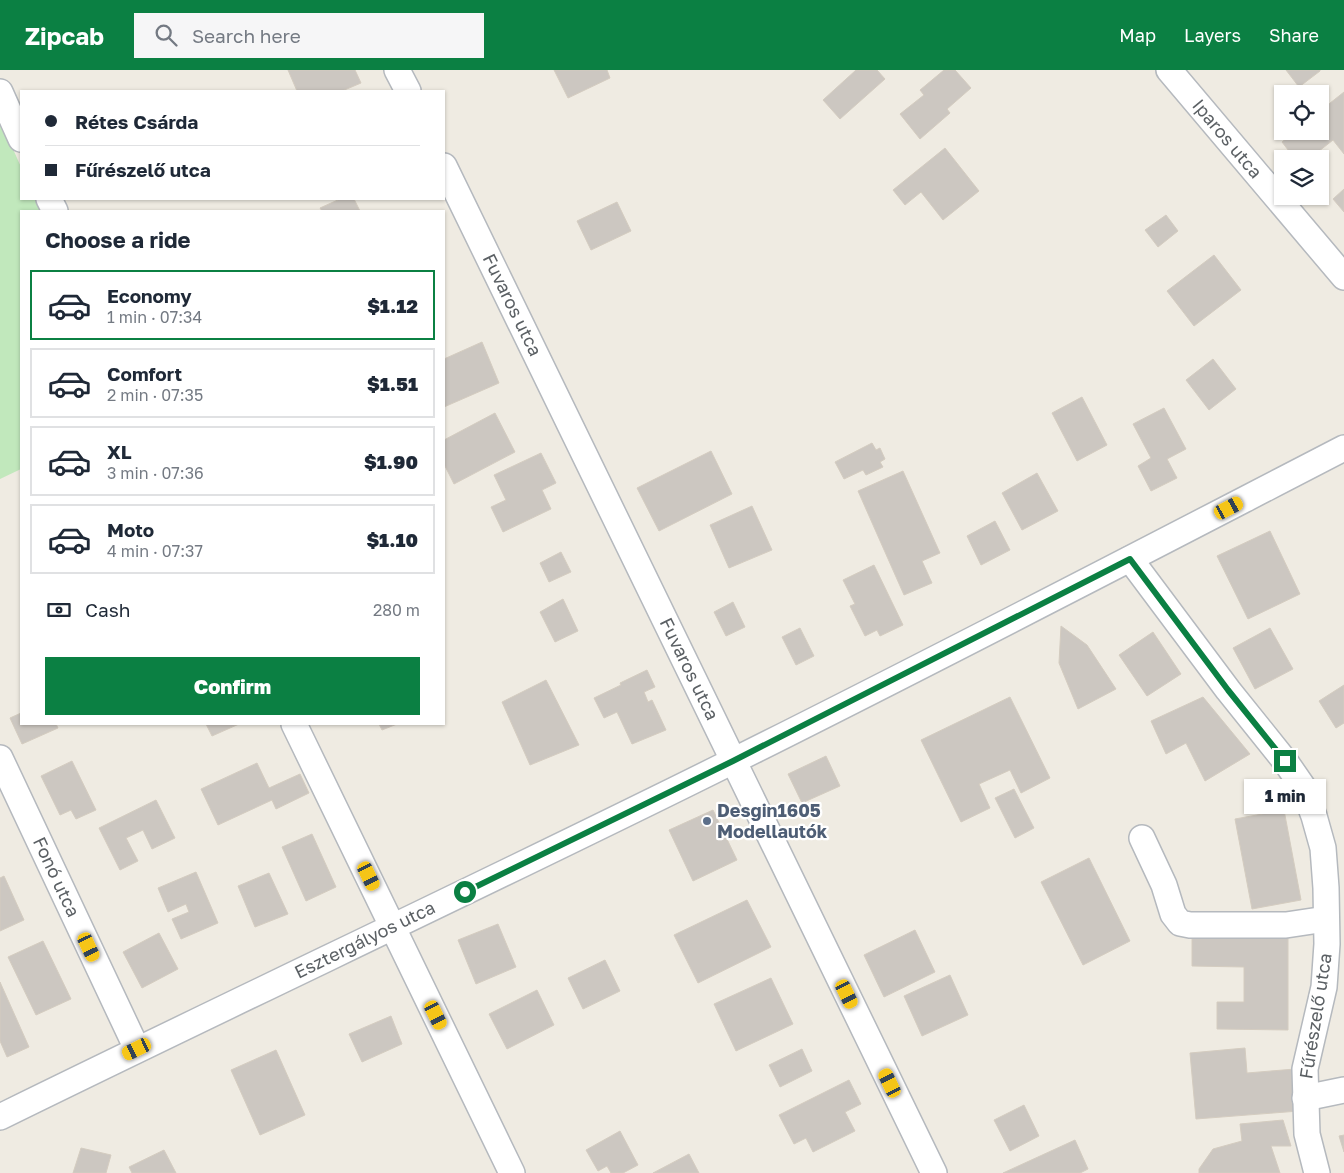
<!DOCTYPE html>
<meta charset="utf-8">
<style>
:root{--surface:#fff;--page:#f6f6f7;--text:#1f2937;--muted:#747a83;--line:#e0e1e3;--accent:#0b8043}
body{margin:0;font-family:"Golos Text",sans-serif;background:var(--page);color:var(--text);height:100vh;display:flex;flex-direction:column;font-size:19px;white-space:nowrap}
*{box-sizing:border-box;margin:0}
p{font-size:16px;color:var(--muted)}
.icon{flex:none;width:28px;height:28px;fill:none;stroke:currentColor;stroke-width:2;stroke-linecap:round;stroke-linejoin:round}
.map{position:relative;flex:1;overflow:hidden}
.panel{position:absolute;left:20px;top:140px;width:425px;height:515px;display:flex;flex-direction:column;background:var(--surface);border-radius:0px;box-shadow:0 1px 4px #0004}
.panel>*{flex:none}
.top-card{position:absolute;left:20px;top:20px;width:425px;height:110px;border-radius:0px;box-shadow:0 1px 4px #0004;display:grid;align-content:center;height:110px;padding:0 25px;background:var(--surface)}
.fabs{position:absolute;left:1274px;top:15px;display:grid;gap:10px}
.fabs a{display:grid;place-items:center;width:55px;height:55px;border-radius:0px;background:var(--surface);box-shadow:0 1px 4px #0004;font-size:25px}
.end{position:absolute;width:22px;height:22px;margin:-11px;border:6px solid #0b8043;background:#fff;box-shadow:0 0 0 2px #fff}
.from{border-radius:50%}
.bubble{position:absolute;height:35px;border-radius:0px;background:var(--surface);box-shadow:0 1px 4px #0004;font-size:16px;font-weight:800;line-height:35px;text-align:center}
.car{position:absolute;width:15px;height:30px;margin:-15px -8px;border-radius:6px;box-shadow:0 0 4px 1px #0007;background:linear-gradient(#f5c518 24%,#345 0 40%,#f5c518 0 76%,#345 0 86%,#f5c518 0)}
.top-card b{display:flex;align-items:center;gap:18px;height:48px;font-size:19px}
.top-card b+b{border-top:1px solid var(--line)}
.top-card i{width:12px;height:12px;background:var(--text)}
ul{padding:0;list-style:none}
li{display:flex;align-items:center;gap:15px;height:70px;margin:0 10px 8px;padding:0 15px;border:2px solid var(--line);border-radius:0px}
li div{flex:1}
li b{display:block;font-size:19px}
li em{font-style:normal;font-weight:800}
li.on{border-color:var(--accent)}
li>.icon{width:45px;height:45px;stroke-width:1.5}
h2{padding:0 25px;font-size:22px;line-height:60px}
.pay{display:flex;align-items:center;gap:12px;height:55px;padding:0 25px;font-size:19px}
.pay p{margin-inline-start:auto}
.primary-button{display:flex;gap:10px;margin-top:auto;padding:10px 25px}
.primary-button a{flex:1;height:58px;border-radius:0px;background:var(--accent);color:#fff;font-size:20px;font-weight:800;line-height:58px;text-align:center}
header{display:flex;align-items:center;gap:30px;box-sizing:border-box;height:70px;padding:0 25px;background:var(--accent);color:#fff}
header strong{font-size:24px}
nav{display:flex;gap:28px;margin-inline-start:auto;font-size:18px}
.search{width:350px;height:45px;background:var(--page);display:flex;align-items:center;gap:12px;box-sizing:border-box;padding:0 18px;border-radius:0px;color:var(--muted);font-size:19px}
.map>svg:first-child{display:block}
.green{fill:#c1e8bc}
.building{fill:#ccc7c1;stroke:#d4ccc0}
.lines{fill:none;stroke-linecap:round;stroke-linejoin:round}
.minor-casing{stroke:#b5b9be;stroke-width:28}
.minor{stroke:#fff;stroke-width:25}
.route{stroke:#0b8043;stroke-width:6}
.service-dot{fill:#5c6f8a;stroke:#fff;stroke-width:2}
.labels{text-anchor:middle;stroke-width:4.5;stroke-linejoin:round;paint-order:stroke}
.street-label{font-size:18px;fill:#5b6064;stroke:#fff}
.service-label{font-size:18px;font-weight:bold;fill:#4e5e75;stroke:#fff;text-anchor:start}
</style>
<header>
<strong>Zipcab</strong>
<div class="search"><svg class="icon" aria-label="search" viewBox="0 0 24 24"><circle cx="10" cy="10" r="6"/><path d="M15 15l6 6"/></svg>Search here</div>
<nav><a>Map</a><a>Layers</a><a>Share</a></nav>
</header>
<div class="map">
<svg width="1344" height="1103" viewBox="0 0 1344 1103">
<rect width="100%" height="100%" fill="#efebe2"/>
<polygon class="green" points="0,50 21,97 21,129 36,129 42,141 21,141 21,399 0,409"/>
<g class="building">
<polygon points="288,0 355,0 361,13 342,21 297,21"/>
<polygon points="554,0 607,0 610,8 568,28"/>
<polygon points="856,0 877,0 885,9 840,49 823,30"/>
<polygon points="944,0 955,0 971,18 947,39 950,43 920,69 900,44 924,25 920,20"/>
<polygon points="1286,0 1320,0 1320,1 1299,17"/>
<polygon points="1344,22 1344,84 1333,70 1309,89 1295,89 1282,72 1295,61 1320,61 1320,41"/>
<polygon points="945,78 979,121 943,150 921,122 905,135 893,120"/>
<polygon points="1344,119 1344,142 1333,129"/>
<polygon points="340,129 354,129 360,141 322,141 320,138"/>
<polygon points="617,132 631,161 591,180 577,151"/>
<polygon points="1166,145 1178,161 1158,177 1145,160"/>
<polygon points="1214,185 1241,220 1194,256 1167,221"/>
<polygon points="482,272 499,313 444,337 444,289"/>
<polygon points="1213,289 1236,319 1209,340 1186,310"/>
<polygon points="1082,327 1107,375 1077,391 1052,343"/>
<polygon points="1164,338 1186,379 1167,389 1177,408 1151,421 1138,396 1151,388 1133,354"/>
<polygon points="495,343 515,382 454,414 444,394 444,370"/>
<polygon points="872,373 876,380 880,378 885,389 880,392 883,397 866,405 863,400 844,409 835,392"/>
<polygon points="711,381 732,424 659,461 637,418"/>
<polygon points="541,383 556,413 542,420 551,439 503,462 491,437 506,430 494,405"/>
<polygon points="903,401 940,483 922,491 932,513 904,525 858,421"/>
<polygon points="1037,403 1058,441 1022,460 1002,423"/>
<polygon points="752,436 772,480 729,498 710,455"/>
<polygon points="995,451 1010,480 981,495 967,466"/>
<polygon points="1270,461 1300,524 1248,549 1217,486"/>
<polygon points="561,482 571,502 549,512 540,493"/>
<polygon points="874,495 903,555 880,566 877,560 865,566 850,536 855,534 843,510"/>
<polygon points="563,529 578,561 555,572 540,542"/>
<polygon points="733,532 745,557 726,566 714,542"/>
<polygon points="1061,556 1087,575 1116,619 1078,639 1059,593"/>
<polygon points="800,558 814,586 796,595 782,567"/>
<polygon points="1270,558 1293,599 1255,619 1233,578"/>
<polygon points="1153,562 1181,604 1147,626 1119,585"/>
<polygon points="647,600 655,617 644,622 648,632 652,630 666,660 632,674 617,642 604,648 594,628 621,615 620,613"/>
<polygon points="546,610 579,675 530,695 502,632"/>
<polygon points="1344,615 1344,653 1336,658 1319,631"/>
<polygon points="1010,627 1050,708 1021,723 1010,700 979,714 990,738 961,752 921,670"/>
<polygon points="1203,627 1250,684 1205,711 1186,673 1166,684 1151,651"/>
<polygon points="21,643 21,654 56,654 58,658 22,674 10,648"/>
<polygon points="206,654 239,654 212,666"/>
<polygon points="379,654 397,654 382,660"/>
<polygon points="826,686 840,716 802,733 788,704"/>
<polygon points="72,691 96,740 76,749 71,740 60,745 41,706"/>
<polygon points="257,693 269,718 300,704 309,723 276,739 272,730 218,755 201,719"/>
<polygon points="1014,719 1034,758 1015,768 995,728"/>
<polygon points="156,730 175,768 152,779 143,760 126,768 138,791 120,800 99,758"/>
<polygon points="713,740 737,790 693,811 669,760"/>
<polygon points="1284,740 1301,830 1252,839 1235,749"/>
<polygon points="312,764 336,817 306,831 282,777"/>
<polygon points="1089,788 1130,871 1083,895 1041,812"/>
<polygon points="196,802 218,853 181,869 172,849 189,842 186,834 168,842 158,818"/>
<polygon points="269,803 288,844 255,857 238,816"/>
<polygon points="4,806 24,850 0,861 0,808"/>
<polygon points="747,830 771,877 698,913 674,865"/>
<polygon points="498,854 516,897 476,914 458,870"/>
<polygon points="915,860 935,902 884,927 864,885"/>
<polygon points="1192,861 1288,862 1288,960 1217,959 1217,932 1244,932 1244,897 1192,896"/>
<polygon points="159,863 178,899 142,918 123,882"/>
<polygon points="43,871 71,929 36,945 8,887"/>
<polygon points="605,890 620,921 583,939 568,908"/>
<polygon points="950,905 968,945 922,966 904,926"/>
<polygon points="771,908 793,954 736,981 714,934"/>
<polygon points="0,912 29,977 7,987 0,971"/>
<polygon points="537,920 554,955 507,979 489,944"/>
<polygon points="391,946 402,974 362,992 349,964"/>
<polygon points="1245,978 1247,1003 1295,999 1299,1041 1196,1049 1190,983"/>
<polygon points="802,979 812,1001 780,1017 769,995"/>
<polygon points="276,980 305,1045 260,1065 231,1000"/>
<polygon points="849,1010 861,1034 845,1042 855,1061 813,1082 806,1068 794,1074 779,1045"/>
<polygon points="1024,1035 1039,1066 1010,1081 994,1050"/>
<polygon points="1283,1050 1291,1076 1271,1076 1280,1103 1199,1103 1199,1099 1213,1079 1242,1071 1240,1054"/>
<polygon points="620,1061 638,1095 623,1103 611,1103 607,1096 598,1101 586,1080"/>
<polygon points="1344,1065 1344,1082 1339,1066"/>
<polygon points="1075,1070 1088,1099 1080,1103 1003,1103"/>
<polygon points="81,1078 111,1085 106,1103 73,1103"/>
<polygon points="164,1080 176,1103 132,1103 129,1097"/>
<polygon points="689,1084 699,1103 653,1103"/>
</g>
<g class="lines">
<g class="minor-casing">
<g id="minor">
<polyline points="397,0 408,21"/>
<polyline points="1169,0 1344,207"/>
<polyline points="0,22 21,69"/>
<polyline points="444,96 934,1103"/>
<polyline points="49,129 55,141"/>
<polyline points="1130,489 1228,620 1285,691 1303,717 1314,746 1323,778 1326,818 1327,874 1324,917 1305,999 1307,1064 1317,1103"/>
<polyline points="294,654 512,1103"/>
<polyline points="0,688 137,979"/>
<polyline points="1142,768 1164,815 1173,844 1180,853 1190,855 1286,855 1326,849"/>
<polyline points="1305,1028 1344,1020"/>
<path d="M0 1047C244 927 490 812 733 691 938 589 1141 483 1344 378"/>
</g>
</g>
<use href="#minor" class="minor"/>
</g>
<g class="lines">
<polyline class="route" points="465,822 733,691 1130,489 1228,620 1285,691"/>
</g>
<circle class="service-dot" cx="707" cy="751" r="5"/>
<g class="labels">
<g class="street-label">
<text transform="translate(1227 69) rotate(50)" y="6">Iparos utca</text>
<text transform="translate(512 235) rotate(64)" y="6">Fuvaros utca</text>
<text transform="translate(689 599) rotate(64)" y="6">Fuvaros utca</text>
<text transform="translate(56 807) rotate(65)" y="6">Fonó utca</text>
<text transform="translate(365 870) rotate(-26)" y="6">Esztergályos utca</text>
<text transform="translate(1316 946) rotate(-81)" y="6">Fűrészelő utca</text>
</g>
<g class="service-label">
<text x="717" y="747">Desgin1605<tspan x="717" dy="21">Modellautók</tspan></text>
</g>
</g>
</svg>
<div class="fabs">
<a><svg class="icon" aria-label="locate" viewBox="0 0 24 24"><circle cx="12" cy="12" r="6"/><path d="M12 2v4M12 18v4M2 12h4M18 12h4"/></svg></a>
<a><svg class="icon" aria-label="layers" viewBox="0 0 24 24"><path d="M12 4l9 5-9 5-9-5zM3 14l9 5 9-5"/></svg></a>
</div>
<i class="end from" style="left:465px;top:822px"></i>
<i class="end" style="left:1285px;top:691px"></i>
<div class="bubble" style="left:1244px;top:709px;width:82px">1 min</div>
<i class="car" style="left:1229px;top:438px;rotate:62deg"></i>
<i class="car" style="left:369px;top:806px;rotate:154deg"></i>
<i class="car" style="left:89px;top:877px;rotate:155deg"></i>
<i class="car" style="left:847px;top:924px;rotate:154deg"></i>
<i class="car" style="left:436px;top:945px;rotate:154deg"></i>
<i class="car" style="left:137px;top:979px;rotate:244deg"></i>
<i class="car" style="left:890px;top:1013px;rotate:334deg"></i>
<div class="top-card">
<b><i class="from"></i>Rétes Csárda</b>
<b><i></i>Fűrészelő utca</b>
</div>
<section class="panel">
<h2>Choose a ride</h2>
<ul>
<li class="on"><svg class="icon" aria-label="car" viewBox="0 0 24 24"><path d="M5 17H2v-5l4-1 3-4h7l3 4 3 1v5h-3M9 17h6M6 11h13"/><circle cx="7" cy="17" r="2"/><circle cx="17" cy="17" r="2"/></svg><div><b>Economy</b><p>1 min · 07:34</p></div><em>$1.12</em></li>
<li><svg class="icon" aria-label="car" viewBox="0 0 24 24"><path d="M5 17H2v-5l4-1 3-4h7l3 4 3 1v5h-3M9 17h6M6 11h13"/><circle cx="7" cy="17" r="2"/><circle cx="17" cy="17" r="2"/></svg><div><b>Comfort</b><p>2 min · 07:35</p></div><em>$1.51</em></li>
<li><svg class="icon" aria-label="car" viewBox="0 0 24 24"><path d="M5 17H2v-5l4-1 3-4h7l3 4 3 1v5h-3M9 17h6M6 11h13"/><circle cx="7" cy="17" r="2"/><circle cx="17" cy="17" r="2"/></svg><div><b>XL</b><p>3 min · 07:36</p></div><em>$1.90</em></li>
<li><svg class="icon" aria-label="car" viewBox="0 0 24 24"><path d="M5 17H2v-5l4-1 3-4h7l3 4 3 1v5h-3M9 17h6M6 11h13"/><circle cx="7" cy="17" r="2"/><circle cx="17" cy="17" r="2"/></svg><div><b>Moto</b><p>4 min · 07:37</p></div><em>$1.10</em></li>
</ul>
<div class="pay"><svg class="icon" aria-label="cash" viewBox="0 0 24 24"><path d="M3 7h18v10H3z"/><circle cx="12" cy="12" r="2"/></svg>Cash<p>280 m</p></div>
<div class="primary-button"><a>Confirm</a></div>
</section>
</div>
